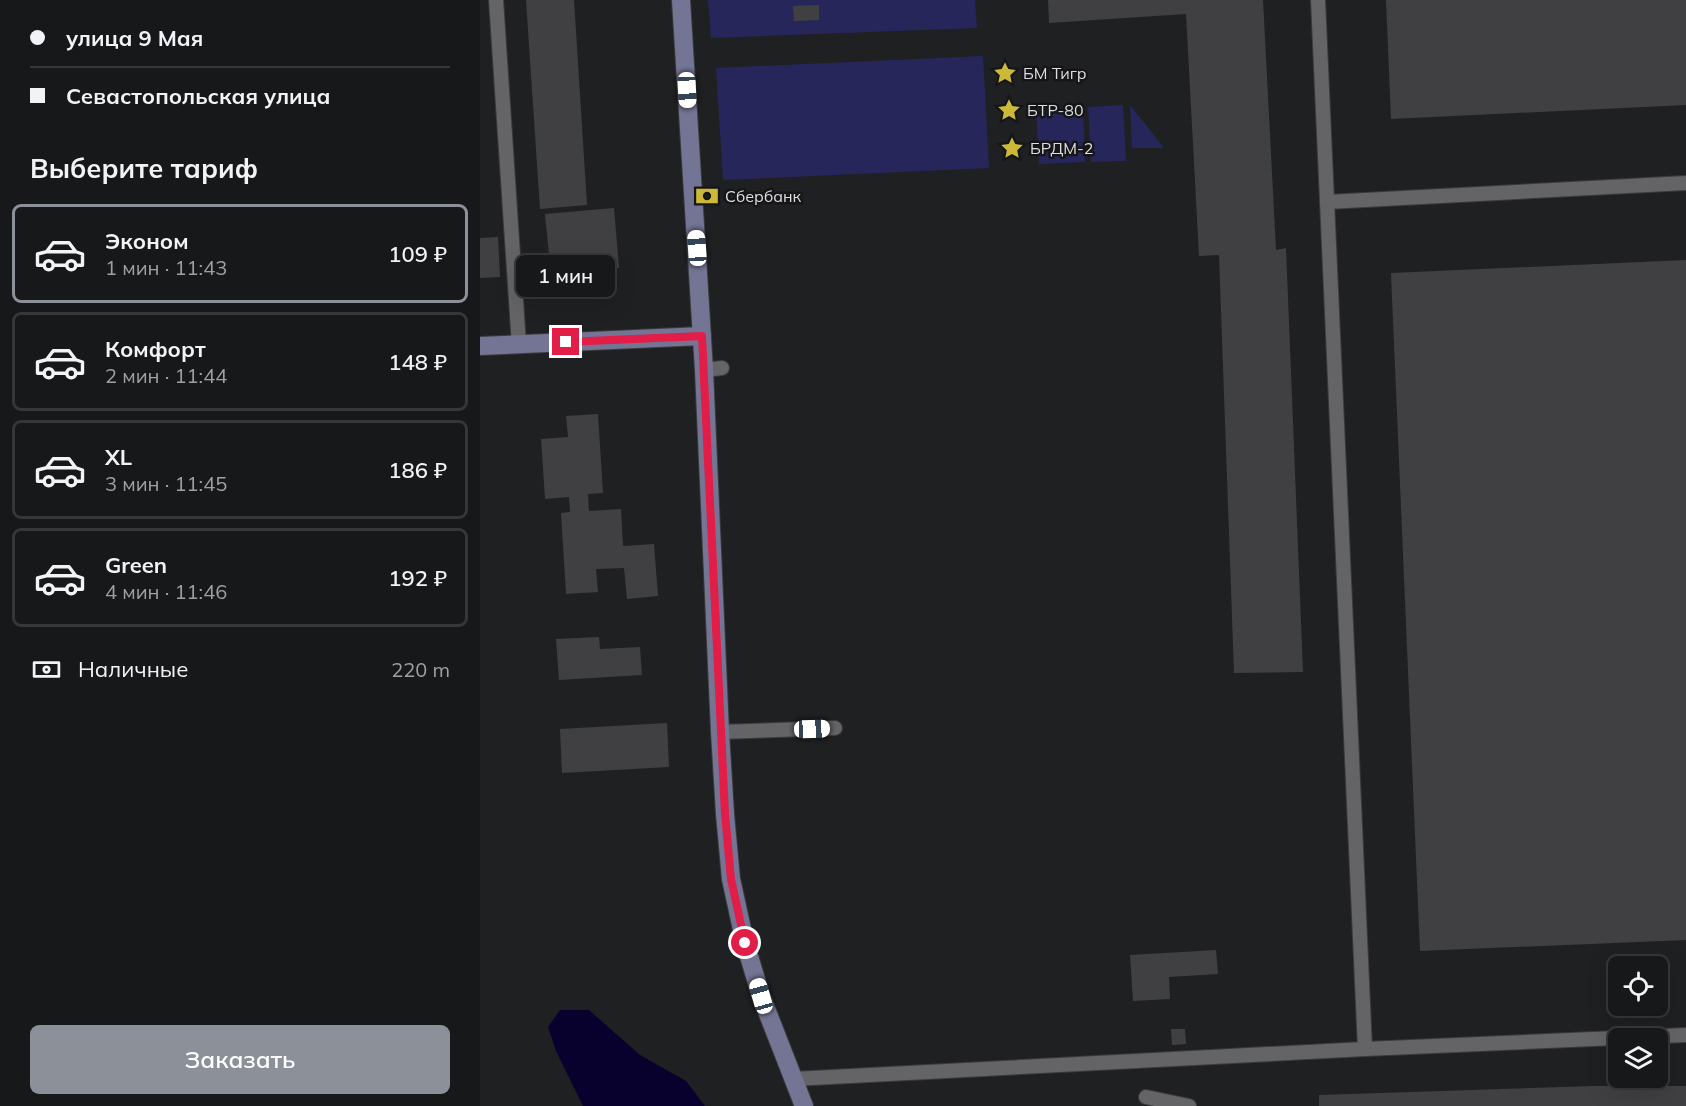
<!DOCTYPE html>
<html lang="ru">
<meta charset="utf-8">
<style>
:root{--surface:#17181a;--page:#242527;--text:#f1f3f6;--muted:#9ea0a2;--line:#363739;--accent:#8c9099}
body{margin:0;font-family:Mulish,sans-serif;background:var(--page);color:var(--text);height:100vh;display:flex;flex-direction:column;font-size:22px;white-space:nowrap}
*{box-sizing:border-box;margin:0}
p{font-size:20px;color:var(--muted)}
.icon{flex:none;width:33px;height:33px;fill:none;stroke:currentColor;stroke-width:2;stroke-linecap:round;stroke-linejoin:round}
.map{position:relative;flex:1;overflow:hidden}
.sheet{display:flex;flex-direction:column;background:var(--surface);width:480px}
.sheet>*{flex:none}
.top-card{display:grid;align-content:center;height:132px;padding:0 30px;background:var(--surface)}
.buttons{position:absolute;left:1128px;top:956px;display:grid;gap:12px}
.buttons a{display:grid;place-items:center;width:60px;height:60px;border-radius:9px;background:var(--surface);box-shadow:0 6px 24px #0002,0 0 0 2px var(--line);font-size:30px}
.end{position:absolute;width:27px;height:27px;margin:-14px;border:8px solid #e11d48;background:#fff;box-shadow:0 0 0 3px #fff}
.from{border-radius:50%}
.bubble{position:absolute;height:42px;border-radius:9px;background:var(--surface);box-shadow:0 6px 24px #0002,0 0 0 2px var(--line);font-size:20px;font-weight:600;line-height:42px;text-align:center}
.car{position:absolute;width:18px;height:36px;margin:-18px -9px;border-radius:8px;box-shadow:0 0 4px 2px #0007;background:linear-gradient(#fff 24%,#345 0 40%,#fff 0 76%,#345 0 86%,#fff 0)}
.top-card b{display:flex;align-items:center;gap:21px;height:57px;font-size:22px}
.top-card b+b{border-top:2px solid var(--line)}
.top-card i{width:15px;height:15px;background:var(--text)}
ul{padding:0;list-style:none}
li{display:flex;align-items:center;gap:18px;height:99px;margin:0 12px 9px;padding:0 18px;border:3px solid var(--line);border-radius:9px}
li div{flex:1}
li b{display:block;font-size:22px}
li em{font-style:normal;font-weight:600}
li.active{border-color:var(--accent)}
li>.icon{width:54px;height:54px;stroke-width:1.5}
h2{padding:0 30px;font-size:27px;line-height:72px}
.pay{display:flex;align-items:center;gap:15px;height:66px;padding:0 30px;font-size:22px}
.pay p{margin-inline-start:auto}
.cta{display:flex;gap:12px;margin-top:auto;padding:12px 30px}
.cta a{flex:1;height:69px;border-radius:9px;background:var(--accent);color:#fff;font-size:24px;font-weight:600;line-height:69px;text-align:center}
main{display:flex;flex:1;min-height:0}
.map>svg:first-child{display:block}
.green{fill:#27265b}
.water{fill:#08012d}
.building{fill:#404043}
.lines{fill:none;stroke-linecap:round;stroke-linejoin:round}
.lane-casing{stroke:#3c3c3f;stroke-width:16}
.secondary-casing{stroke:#3c3c3f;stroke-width:20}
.lane{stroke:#646467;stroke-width:14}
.secondary{stroke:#747594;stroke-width:18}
.route{stroke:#e11d48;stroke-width:8}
.labels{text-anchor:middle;stroke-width:5;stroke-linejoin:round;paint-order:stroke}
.poi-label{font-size:16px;fill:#dededf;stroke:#161619;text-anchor:start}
</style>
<main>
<section class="sheet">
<div class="top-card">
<b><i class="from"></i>улица 9 Мая</b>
<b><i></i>Севастопольская улица</b>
</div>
<h2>Выберите тариф</h2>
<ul>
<li class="active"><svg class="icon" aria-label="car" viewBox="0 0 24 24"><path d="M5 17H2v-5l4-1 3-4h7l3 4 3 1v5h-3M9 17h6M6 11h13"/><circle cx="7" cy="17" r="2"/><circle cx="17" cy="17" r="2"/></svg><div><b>Эконом</b><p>1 мин · 11:43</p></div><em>109 ₽</em></li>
<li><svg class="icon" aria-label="car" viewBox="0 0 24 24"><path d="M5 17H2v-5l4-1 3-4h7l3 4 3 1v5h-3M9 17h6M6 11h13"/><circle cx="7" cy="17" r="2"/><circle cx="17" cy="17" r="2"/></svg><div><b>Комфорт</b><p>2 мин · 11:44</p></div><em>148 ₽</em></li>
<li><svg class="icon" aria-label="car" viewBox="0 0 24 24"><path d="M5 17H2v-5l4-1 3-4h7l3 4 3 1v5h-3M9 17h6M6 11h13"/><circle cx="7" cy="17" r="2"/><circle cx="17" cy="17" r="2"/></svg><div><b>XL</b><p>3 мин · 11:45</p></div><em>186 ₽</em></li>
<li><svg class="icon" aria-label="car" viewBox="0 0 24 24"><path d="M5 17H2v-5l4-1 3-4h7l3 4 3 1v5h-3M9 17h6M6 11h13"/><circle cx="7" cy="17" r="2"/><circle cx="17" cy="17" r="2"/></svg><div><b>Green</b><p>4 мин · 11:46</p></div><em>192 ₽</em></li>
</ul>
<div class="pay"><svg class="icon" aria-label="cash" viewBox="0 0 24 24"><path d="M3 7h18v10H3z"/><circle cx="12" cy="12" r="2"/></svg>Наличные<p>220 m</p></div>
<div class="cta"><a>Заказать</a></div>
</section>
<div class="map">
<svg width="1206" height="1106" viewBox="0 0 1206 1106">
<rect width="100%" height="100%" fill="#1f2022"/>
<g class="green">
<polygon points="228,0 495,0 497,28 231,38"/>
<polygon points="503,56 509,168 243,180 236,68"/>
<polygon points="643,105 646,161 611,162 608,107"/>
<polygon points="650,105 684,148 652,148"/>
<polygon points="603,107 605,162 559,164 556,108"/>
</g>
<polygon class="water" points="80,1010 109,1010 160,1055 206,1081 225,1106 103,1106 76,1051 68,1027"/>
<g class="building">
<polygon points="46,0 94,0 107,205 60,209"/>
<polygon points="568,0 783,0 796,250 806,248 823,672 754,673 739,255 719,256 706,14 569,23"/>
<polygon points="906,0 1206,0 1206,105 911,119"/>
<polygon points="339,5 339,20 314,21 313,6"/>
<polygon points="134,208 139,268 71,275 65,214"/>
<polygon points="18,237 20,277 0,278 0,238"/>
<polygon points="1206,260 1206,940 940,951 911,273"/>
<polygon points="118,414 123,493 108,494 109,511 141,509 143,546 174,544 178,596 147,599 144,568 116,569 118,592 86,594 81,513 90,512 89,497 65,499 61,439 88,437 86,416"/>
<polygon points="119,637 120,649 160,647 162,675 79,680 76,639"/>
<polygon points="187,723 189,767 82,773 80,729"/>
<polygon points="736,950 738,974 689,977 690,999 653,1001 650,955"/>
<polygon points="691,1029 705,1029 706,1044 692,1045"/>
<polygon points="1113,1086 1206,1086 1206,1106 839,1106 839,1095"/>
</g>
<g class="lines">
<g class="lane-casing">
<g id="lane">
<polyline points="16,0 39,345"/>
<polyline points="838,0 885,1049 1206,1035"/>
<polyline points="847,202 1206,183"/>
<polyline points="224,370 242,368"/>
<polyline points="240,732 355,728"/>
<polyline points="313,1079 885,1049"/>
<polyline points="666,1097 709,1106"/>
</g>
</g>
<g class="secondary-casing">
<g id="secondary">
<polyline points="201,0 224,370 240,732 245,814 251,879 265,943 281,996 324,1106"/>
<polyline points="0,346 222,336"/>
</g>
</g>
<use href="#lane" class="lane"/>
<use href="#secondary" class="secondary"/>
</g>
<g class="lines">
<polyline class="route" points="86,342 222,336 245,814 251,879 265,943"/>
</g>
<defs>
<g id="sight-bare" transform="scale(1.8)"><path d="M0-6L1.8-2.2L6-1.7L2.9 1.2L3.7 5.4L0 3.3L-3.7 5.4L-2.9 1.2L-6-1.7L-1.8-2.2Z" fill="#cdb938" stroke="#161619" stroke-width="2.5" paint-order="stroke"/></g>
<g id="bank-bare" transform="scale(1.8)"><path d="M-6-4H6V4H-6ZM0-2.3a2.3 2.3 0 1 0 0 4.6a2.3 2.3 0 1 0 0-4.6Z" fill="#cdb938" stroke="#161619" stroke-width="2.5" paint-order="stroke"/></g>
</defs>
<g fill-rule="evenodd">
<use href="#sight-bare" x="525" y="73"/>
<use href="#sight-bare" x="529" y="110"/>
<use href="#sight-bare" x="532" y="148"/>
<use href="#bank-bare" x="227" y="196"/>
</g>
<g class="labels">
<g class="poi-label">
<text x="543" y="79">БМ Тигр</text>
<text x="547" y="116">БТР-80</text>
<text x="550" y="154">БРДМ-2</text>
<text x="245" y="202">Сбербанк</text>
</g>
</g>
</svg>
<div class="buttons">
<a><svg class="icon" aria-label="locate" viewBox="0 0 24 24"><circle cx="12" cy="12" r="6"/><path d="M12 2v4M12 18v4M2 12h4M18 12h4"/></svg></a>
<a><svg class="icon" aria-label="layers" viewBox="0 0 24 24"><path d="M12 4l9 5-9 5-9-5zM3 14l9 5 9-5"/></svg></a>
</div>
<i class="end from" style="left:265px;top:943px"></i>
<i class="end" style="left:86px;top:342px"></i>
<div class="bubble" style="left:36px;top:255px;width:99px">1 мин</div>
<i class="car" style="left:207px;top:90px;rotate:177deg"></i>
<i class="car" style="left:217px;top:248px;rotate:356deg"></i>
<i class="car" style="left:332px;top:729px;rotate:88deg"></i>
<i class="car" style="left:281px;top:996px;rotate:344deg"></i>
</div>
</main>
